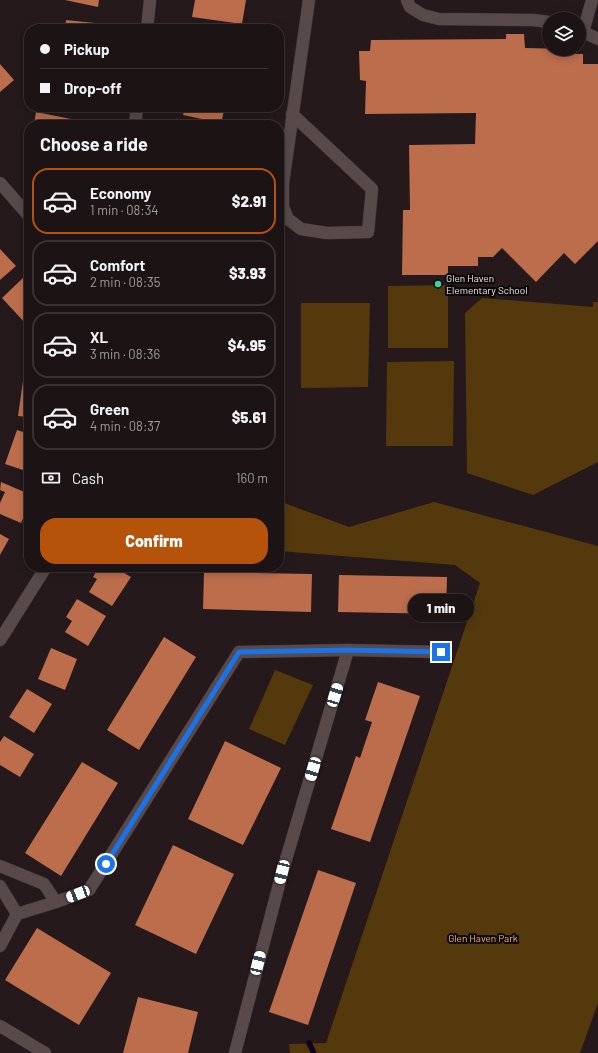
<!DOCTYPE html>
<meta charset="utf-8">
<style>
:root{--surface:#1c1314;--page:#251c1d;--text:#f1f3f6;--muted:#a09ea0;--line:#3a3234;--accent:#b45309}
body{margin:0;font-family:Barlow,sans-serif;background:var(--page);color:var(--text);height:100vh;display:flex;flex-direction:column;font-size:15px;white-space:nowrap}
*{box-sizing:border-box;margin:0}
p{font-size:13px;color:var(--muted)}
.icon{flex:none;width:22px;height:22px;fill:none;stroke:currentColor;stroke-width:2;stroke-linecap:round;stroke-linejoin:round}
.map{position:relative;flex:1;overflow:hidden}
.drawer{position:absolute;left:24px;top:120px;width:260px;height:452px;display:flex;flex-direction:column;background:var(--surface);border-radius:16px;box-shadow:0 2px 10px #0003,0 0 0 1px var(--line)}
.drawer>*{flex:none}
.top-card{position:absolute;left:24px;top:24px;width:260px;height:88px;border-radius:16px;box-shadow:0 2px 10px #0003,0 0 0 1px var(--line);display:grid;align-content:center;height:88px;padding:0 16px;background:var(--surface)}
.fabs{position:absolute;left:542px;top:12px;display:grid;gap:8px}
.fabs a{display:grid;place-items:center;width:44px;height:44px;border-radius:50%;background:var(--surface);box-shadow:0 2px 10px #0003,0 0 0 1px var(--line);font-size:20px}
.end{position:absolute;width:18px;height:18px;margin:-9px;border:5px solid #1a73e8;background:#fff;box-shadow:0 0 0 2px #fff}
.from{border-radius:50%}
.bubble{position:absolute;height:28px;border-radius:14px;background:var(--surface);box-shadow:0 2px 10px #0003,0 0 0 1px var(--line);font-size:13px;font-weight:800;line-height:28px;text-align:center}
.car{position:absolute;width:12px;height:24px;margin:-12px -6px;border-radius:5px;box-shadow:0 0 3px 1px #0007;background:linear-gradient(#fff 24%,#345 0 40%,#fff 0 76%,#345 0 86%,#fff 0)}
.top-card b{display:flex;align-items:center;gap:14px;height:38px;font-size:15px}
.top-card b+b{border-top:1px solid var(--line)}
.top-card i{width:10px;height:10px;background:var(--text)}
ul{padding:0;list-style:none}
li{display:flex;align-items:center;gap:12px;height:66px;margin:0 8px 6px;padding:0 8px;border:2px solid var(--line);border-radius:16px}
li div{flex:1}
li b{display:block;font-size:15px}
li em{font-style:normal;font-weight:800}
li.current{border-color:var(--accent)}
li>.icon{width:36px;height:36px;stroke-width:1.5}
h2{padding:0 16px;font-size:18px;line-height:48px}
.pay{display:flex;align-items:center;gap:10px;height:44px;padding:0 16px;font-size:15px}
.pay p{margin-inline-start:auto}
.button{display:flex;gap:8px;margin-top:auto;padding:8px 16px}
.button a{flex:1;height:46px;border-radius:16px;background:var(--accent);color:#fff;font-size:16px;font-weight:800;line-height:46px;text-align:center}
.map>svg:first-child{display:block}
.green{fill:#54390c}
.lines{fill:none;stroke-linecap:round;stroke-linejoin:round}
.stream{stroke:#11011d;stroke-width:5.5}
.building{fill:#bc6d4c}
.minor-casing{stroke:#403738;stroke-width:13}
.minor{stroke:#584a4b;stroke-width:12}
.route{stroke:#1a73e8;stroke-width:5}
.poi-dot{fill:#34d4a8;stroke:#0a0606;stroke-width:1.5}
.labels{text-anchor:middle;stroke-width:4;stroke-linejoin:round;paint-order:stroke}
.poi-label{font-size:10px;fill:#f1e8e9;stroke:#0a0606;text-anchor:start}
.park-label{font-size:10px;fill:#ffba52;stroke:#0a0606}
</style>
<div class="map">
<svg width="598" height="1053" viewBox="0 0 598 1053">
<rect width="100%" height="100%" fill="#25191b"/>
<g class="green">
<polygon points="448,285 448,348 388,348 388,286"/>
<polygon points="482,298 593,307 593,302 598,302 598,462 533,495 467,473 465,313"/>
<polygon points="301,303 370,303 368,387 301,388"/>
<polygon points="454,361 453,446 386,446 387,362"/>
<polygon points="279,501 349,527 434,502 598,546 598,1003 580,1053 290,1053 289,1044 326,1043 480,583 455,565 279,551"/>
<polygon points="275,670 313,685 285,745 249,729"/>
</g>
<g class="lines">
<polyline class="stream" points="309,1043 314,1053"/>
</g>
<g class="building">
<polygon points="65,0 99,0 98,7"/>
<polygon points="195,0 246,0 242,24 192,17"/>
<polygon points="66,20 95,23 94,29 65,29"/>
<polygon points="506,34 524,34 525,48 568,49 568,54 583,54 583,64 598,64 598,241 575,264 564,253 536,282 502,248 493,257 478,257 478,266 448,266 448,275 402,275 403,210 410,210 409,145 475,144 476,113 365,114 366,81 360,80 359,51 370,51 371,40 506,39"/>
<polygon points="0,64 14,80 0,92"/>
<polygon points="185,107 225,107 221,123 183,115"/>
<polygon points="36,112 71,119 70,125 34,125"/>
<polygon points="0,249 16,266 0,280"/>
<polygon points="24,277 29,282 29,322 26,324 2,298"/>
<polygon points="23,381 29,382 29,417 18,416"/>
<polygon points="17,430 29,434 29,472 5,464"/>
<polygon points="1,482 29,494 29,504 21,523 0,514 0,503 5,492 0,490"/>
<polygon points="0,534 9,539 0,555"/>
<polygon points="99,567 114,567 131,577 112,606 89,592 97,579 93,577"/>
<polygon points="204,572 312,574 311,612 203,609"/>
<polygon points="339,575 447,577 446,614 338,612"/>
<polygon points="77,599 106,616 88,646 65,632 72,621 66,617"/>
<polygon points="164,637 196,657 139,750 107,730"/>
<polygon points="51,648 77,659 65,690 38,679"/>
<polygon points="378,682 420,696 370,842 331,829 356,756 360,758 372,722 365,720"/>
<polygon points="27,689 52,704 34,733 9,717"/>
<polygon points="4,736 34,754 20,777 0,765 0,742"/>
<polygon points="225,741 281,768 243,845 188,819"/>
<polygon points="82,762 118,783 61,876 25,853"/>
<polygon points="173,845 234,874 196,954 135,925"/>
<polygon points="318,870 356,883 308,1025 269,1012"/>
<polygon points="37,928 111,973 79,1025 5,980"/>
<polygon points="138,997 198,1012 188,1053 123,1053"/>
</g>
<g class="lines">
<g class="minor-casing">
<g id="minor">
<polyline points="407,0 410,7 423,15 439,19 533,20 549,22"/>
<polyline points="147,29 150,0"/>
<polyline points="579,30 598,39"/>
<polyline points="583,32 592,0"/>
<polyline points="292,114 372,189 368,232 327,233 301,229 288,219 283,207 283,183 309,0"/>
<polyline points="135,125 137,107"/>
<polyline points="0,183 29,216"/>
<polyline points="0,640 46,567"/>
<polyline points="348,650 441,652"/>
<polyline points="0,866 44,884 56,902"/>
<polyline points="0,886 17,914"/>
<polyline points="0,946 17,914 56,902 89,890 239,652 348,650 282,873 235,1053"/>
<polyline points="0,1026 45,1053"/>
</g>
</g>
<use href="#minor" class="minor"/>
</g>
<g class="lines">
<polyline class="route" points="106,864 239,652 348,650 441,652"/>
</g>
<circle class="poi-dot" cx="438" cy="284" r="4"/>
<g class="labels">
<g class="poi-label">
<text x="446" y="282">Glen Haven<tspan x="446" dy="12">Elementary School</tspan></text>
</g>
<g class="park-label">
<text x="483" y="942">Glen Haven Park</text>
</g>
</g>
</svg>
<div class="fabs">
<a><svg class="icon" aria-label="layers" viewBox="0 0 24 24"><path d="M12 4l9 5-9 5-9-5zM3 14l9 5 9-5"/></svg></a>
</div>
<i class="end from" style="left:106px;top:864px"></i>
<i class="end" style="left:441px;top:652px"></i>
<div class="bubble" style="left:408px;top:594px;width:66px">1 min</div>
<i class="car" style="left:335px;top:695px;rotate:17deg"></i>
<i class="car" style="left:313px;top:769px;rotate:196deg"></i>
<i class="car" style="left:282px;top:872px;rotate:194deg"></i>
<i class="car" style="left:78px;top:894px;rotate:249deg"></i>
<i class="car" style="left:258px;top:963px;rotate:14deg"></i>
<div class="top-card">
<b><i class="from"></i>Pickup</b>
<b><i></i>Drop-off</b>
</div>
<section class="drawer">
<h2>Choose a ride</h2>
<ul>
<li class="current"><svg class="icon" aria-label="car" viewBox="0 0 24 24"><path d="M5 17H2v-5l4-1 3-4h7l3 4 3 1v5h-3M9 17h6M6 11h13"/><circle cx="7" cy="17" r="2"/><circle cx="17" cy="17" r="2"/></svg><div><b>Economy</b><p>1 min · 08:34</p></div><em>$2.91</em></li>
<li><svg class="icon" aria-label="car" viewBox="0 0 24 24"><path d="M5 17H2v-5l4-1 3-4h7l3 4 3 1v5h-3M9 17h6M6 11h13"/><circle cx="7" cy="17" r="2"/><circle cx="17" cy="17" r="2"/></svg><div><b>Comfort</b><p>2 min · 08:35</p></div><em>$3.93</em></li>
<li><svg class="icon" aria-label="car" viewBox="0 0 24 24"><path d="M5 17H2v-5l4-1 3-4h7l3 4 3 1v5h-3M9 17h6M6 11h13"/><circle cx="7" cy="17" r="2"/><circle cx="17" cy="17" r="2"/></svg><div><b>XL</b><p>3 min · 08:36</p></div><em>$4.95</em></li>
<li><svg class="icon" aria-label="car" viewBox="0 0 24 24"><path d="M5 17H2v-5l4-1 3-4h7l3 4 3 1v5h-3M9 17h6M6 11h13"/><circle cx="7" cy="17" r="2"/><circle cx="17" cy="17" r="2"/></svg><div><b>Green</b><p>4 min · 08:37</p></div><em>$5.61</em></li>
</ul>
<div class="pay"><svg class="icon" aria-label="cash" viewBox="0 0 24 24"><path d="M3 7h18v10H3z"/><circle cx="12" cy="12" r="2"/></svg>Cash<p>160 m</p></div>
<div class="button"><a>Confirm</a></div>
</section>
</div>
